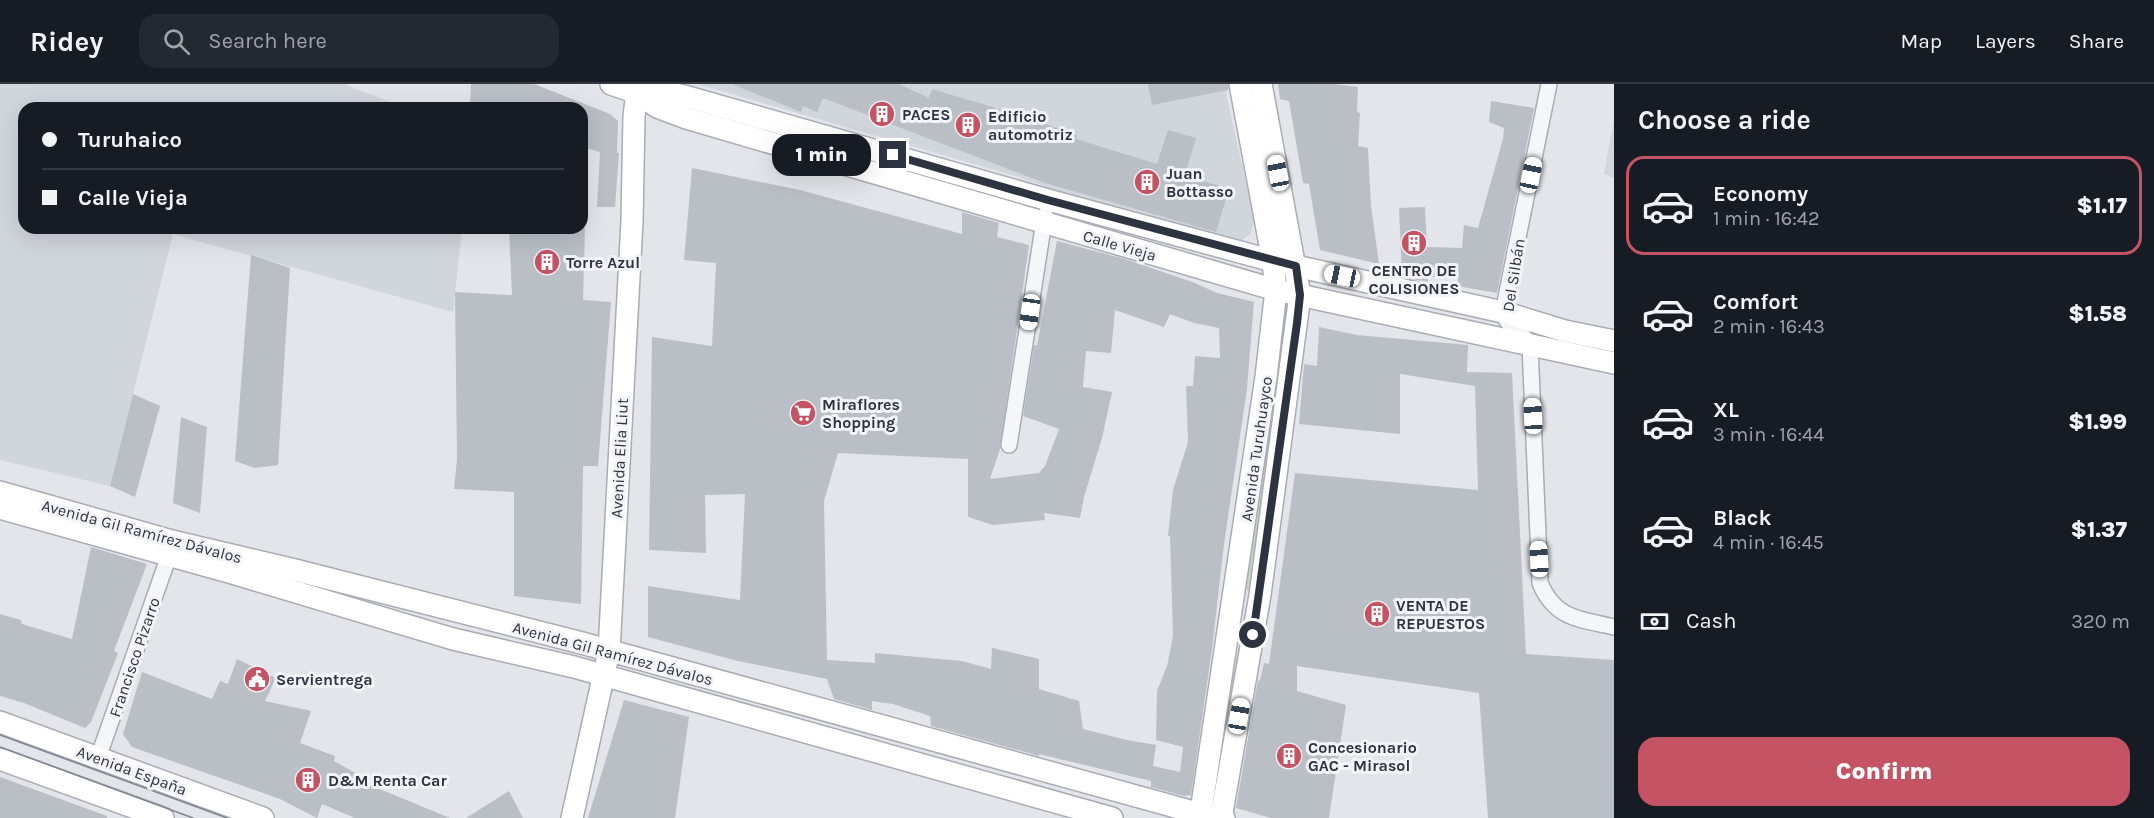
<!DOCTYPE html>
<meta charset="utf-8">
<style>
:root{--surface:#171b24;--page:#242831;--text:#f1f3f6;--muted:#9ea1a6;--line:#363941;--accent:#c45363}
body{margin:0;font-family:Karla,sans-serif;background:var(--page);color:var(--text);height:100vh;display:flex;flex-direction:column;font-size:22px;white-space:nowrap}
*{box-sizing:border-box;margin:0}
p{font-size:20px;color:var(--muted)}
.icon{flex:none;width:33px;height:33px;fill:none;stroke:currentColor;stroke-width:2;stroke-linecap:round;stroke-linejoin:round}
.map{position:relative;flex:1;overflow:hidden}
.panel{display:flex;flex-direction:column;background:var(--surface);width:540px}
.panel>*{flex:none}
.top-card{position:absolute;left:18px;top:18px;width:570px;height:132px;border-radius:18px;box-shadow:0 6px 24px #0002;display:grid;align-content:center;height:132px;padding:0 24px;background:var(--surface)}
.end{position:absolute;width:27px;height:27px;margin:-14px;border:8px solid #2c3341;background:#fff;box-shadow:0 0 0 3px #fff}
.from{border-radius:50%}
.bubble{position:absolute;height:42px;border-radius:18px;background:var(--surface);box-shadow:0 6px 24px #0002;font-size:20px;font-weight:800;line-height:42px;text-align:center}
.car{position:absolute;width:18px;height:36px;margin:-18px -9px;border-radius:8px;box-shadow:0 0 4px 2px #0007;background:linear-gradient(#fff 24%,#345 0 40%,#fff 0 76%,#345 0 86%,#fff 0)}
.top-card b{display:flex;align-items:center;gap:21px;height:57px;font-size:22px}
.top-card b+b{border-top:2px solid var(--line)}
.top-card i{width:15px;height:15px;background:var(--text)}
ul{padding:0;list-style:none}
li{display:flex;align-items:center;gap:18px;height:99px;margin:0 12px 9px;padding:0 12px;border:3px solid transparent;border-radius:18px}
li div{flex:1}
li b{display:block;font-size:22px}
li em{font-style:normal;font-weight:800}
li.on{border-color:var(--accent)}
li>.icon{width:54px;height:54px;stroke-width:1.5}
h2{padding:0 24px;font-size:27px;line-height:72px}
.pay{display:flex;align-items:center;gap:15px;height:66px;padding:0 24px;font-size:22px}
.pay p{margin-inline-start:auto}
.button{display:flex;gap:12px;margin-top:auto;padding:12px 24px}
.button a{flex:1;height:69px;border-radius:18px;background:var(--accent);color:#fff;font-size:24px;font-weight:800;line-height:69px;text-align:center}
header{display:flex;align-items:center;gap:36px;box-sizing:border-box;height:84px;padding:0 30px;background:var(--surface);border-bottom:2px solid var(--line)}
header strong{font-size:28px}
nav{display:flex;gap:33px;margin-inline-start:auto;font-size:21px}
.search{width:420px;height:54px;background:var(--page);display:flex;align-items:center;gap:15px;box-sizing:border-box;padding:0 21px;border-radius:18px;color:var(--muted);font-size:22px}
main{display:flex;flex:1;min-height:0}
.map>svg:first-child{display:block}
.built{fill:#d1d5dc}
.green{fill:#c8d3c5}
.building{fill:#babfc6;fill-rule:evenodd}
.lines{fill:none;stroke-linecap:round;stroke-linejoin:round}
.street-casing{stroke:#a8acb4;stroke-width:18}
.secondary-casing{stroke:#a8acb4;stroke-width:24}
.street{stroke:#f5f6f8;stroke-width:15}
.secondary{stroke:#fff;stroke-width:21}
.tram{stroke:#7d8592;stroke-width:1.5}
.route{stroke:#2c3341;stroke-width:8}
.labels{text-anchor:middle;stroke-width:6;stroke-linejoin:round;paint-order:stroke}
.poi-label{font-size:16px;font-weight:bold;fill:#2c3341;stroke:#f2f4f7;text-anchor:start}
.street-label{font-size:16px;fill:#2c3341;stroke:#f2f4f7}
</style>
<header>
<strong>Ridey</strong>
<div class="search"><svg class="icon" aria-label="search" viewBox="0 0 24 24"><circle cx="10" cy="10" r="6"/><path d="M15 15l6 6"/></svg>Search here</div>
<nav><a>Map</a><a>Layers</a><a>Share</a></nav>
</header>
<main>
<div class="map">
<svg width="1614" height="734" viewBox="0 0 1614 734">
<rect width="100%" height="100%" fill="#e3e5ea"/>
<g class="built">
<polygon points="0,0 344,0 406,24 24,24 24,144 462,144 453,228 173,150 110,402 0,376"/>
<polygon points="697,0 1224,0 1254,136 1251,149 1241,157 1231,160 1078,114 1019,93"/>
<polygon points="1614,36 1614,94 1604,90"/>
</g>
<polygon class="green" points="1278,209 1297,213 1258,508 1237,505"/>
<g class="building">
<polygon points="471,0 534,0 610,30 618,37 617,69 619,69 615,123 597,123 600,68 582,63 582,24 556,24 538,19 538,24 470,24"/>
<polygon points="732,0 899,0 929,14 932,5 1020,31 1077,51 1076,55 1157,80 1168,46 1196,54 1185,91 1229,105 1216,148 1045,99 823,14 817,28 803,22 801,28"/>
<polygon points="1148,0 1228,0 1228,6 1152,21"/>
<polygon points="1278,0 1334,0 1358,3 1357,28 1360,29 1358,62 1368,64 1371,122 1379,180 1320,166 1309,100 1303,99 1289,17 1280,15"/>
<polygon points="1491,17 1534,24 1497,209 1457,202 1459,188 1428,194 1428,198 1402,193 1399,124 1425,123 1427,163 1462,164 1464,141 1478,144 1503,55 1504,44 1489,38"/>
<path d="M692 84 800 106 962 150V128L999 139 997 153 1029 161 1000 365 990 395 1039 389 1045 382 1059 345 1023 332 1034 261 1037 262 1057 157 1125 175 1195 199 1217 209 1254 218 1247 305 1224 460 1212 565 1191 711 1184 712 1151 703V697L1039 670V672L931 642 930 632 893 620 872 617V626L834 615 827 595 738 577 648 553V502L740 516 745 410 705 411 706 469 649 466 652 253 712 262 716 179 684 176ZM1115 226 1164 243 1170 230 1194 239 1219 244 1220 274 1195 272 1193 302H1186L1188 358 1173 406 1168 452H1170L1173 552 1167 582 1157 607 1156 656 1183 663 1180 688 1153 682 1156 661 1127 656 1083 645 1079 617 1039 605V575L992 564 991 585 962 577 875 569V579L827 576 824 417 838 369 968 375V433L993 441 1045 436 1044 429 1080 434 1084 413 1102 354 1112 308 1083 303 1086 267 1111 269Z"/>
<polygon points="509,144 585,144 583,216 611,218 598,382 583,382 581,520 514,512 514,408 454,405 457,375 455,208 512,211"/>
<polygon points="251,171 290,184 278,381 255,384 235,377"/>
<polygon points="1319,243 1357,251 1468,261 1467,288 1512,289 1526,570 1614,576 1614,734 1488,734 1479,609 1297,582 1297,607 1346,621 1329,734 1271,734 1236,724 1258,596 1260,597 1264,579 1269,580 1295,389 1478,406 1475,302 1400,290 1400,350 1299,340 1304,280 1317,282"/>
<polygon points="133,310 160,322 135,413 110,402"/>
<polygon points="181,333 207,343 200,429 173,419"/>
<polygon points="91,463 147,480 114,567 118,569 91,638 85,644 24,619 0,612 0,530 21,536 22,540 72,555"/>
<polygon points="237,575 276,594 265,617 311,627 300,659 335,672 334,677 366,695 365,699 450,734 355,734 322,720 317,734 280,715 132,663 123,650 142,588 212,615 220,597 228,600"/>
<polygon points="624,616 689,633 675,734 588,734"/>
<polygon points="0,693 107,732 107,734 0,734"/>
<polygon points="509,707 523,734 466,734"/>
</g>
<g class="lines">
<g class="street-casing">
<g id="street">
<path d="M1549 0 1503 228C1506 243 1524 248 1530 261L1540 499C1555 535 1579 535 1614 543"/>
<polyline points="1009,361 1045,131"/>
<polyline points="98,674 172,463"/>
</g>
</g>
<g class="secondary-casing">
<g id="secondary">
<polyline points="611,0 637,9 657,23 686,34 1276,206 1614,279"/>
<polyline points="637,9 663,7 688,13 1048,116 1273,177 1503,228 1565,247 1614,257"/>
<polyline points="0,408 172,457 291,485 582,559 1201,730 1224,734"/>
<polyline points="0,424 232,489 453,555 574,583 1112,734"/>
<polyline points="0,638 263,734"/>
<polyline points="0,675 163,734"/>
<polyline points="572,734 609,567 632,137 634,32 637,9"/>
<polyline points="1200,734 1266,293 1276,206 1273,177 1240,0"/>
<polyline points="1221,734 1260,511 1300,211 1261,0"/>
</g>
</g>
<use href="#street" class="street"/>
<use href="#secondary" class="secondary"/>
<g class="tram">
<polyline points="0,651 227,734"/>
<polyline points="0,663 193,734"/>
</g>
</g>
<g class="lines">
<polyline class="route" points="893,71 1048,116 1296,182 1300,211 1297,239 1253,551"/>
</g>
<defs>
<g id="building-disc" transform="scale(1.35)"><circle r="9.5" fill="#c45363" stroke="#f2f4f7"/><path d="M-4-6H4V6H1V3H-1V6H-4ZM-2.5-4.3h1.7v1.8h-1.7ZM.8-4.3h1.7v1.8H.8ZM-2.5-1h1.7V.8h-1.7ZM.8-1h1.7V.8H.8Z" fill="#fff"/></g>
<g id="supermarket-disc" transform="scale(1.35)"><circle r="9.5" fill="#c45363" stroke="#f2f4f7"/><path d="M-6-5.5h2.5l.6 2H6L4.5 2H-2.5L-4.4-4H-6ZM-1.5 3.2a1.3 1.3 0 1 0 .1 0ZM3 3.2a1.3 1.3 0 1 0 .1 0Z" fill="#fff"/></g>
<g id="civic-disc" transform="scale(1.35)"><circle r="9.5" fill="#c45363" stroke="#f2f4f7"/><path d="M-.6-6.5H3V-4.5H.6V-3L4-1V1h2V6H-6V1h2V-1L-.6-3ZM-1.2 2.5V6h2.4V2.5Z" fill="#fff"/></g>
</defs>
<g fill-rule="evenodd">
<use href="#building-disc" x="882" y="30"/>
<use href="#building-disc" x="968" y="41"/>
<use href="#building-disc" x="1147" y="98"/>
<use href="#building-disc" x="1414" y="159"/>
<use href="#building-disc" x="547" y="178"/>
<use href="#supermarket-disc" x="803" y="329"/>
<use href="#building-disc" x="1377" y="530"/>
<use href="#civic-disc" x="257" y="595"/>
<use href="#building-disc" x="1289" y="672"/>
<use href="#building-disc" x="308" y="696"/>
</g>
<g class="labels">
<g class="poi-label">
<text x="902" y="36">PACES</text>
<text x="988" y="38">Edificio<tspan x="988" dy="18">automotriz</tspan></text>
<text x="1166" y="95">Juan<tspan x="1166" dy="18">Bottasso</tspan></text>
<text x="566" y="184">Torre Azul</text>
<text x="1414" y="192" text-anchor="middle">CENTRO DE<tspan x="1414" dy="18">COLISIONES</tspan></text>
<text x="822" y="326">Miraflores<tspan x="822" dy="18">Shopping</tspan></text>
<text x="1396" y="527">VENTA DE<tspan x="1396" dy="18">REPUESTOS</tspan></text>
<text x="276" y="601">Servientrega</text>
<text x="1308" y="669">Concesionario<tspan x="1308" dy="18">GAC - Mirasol</tspan></text>
<text x="328" y="702">D&amp;M Renta Car</text>
</g>
<g class="street-label">
<text transform="translate(1120 161) rotate(16)" y="6">Calle Vieja</text>
<text transform="translate(1513 191) rotate(-81)" y="6">Del Silbán</text>
<text transform="translate(1256 365) rotate(-82)" y="6">Avenida Turuhuayco</text>
<text transform="translate(619 374) rotate(-87)" y="6">Avenida Elia Liut</text>
<text transform="translate(142 447) rotate(15)" y="6">Avenida Gil Ramírez Dávalos</text>
<text transform="translate(613 569) rotate(15)" y="6">Avenida Gil Ramírez Dávalos</text>
<text transform="translate(134 573) rotate(-71)" y="6">Francisco Pizarro</text>
<text transform="translate(132 686) rotate(20)" y="6">Avenida España</text>
</g>
</g>
</svg>
<i class="end from" style="left:1253px;top:551px"></i>
<i class="end" style="left:893px;top:71px"></i>
<div class="bubble" style="left:772px;top:50px;width:99px">1 min</div>
<i class="car" style="left:1278px;top:89px;rotate:349deg"></i>
<i class="car" style="left:1531px;top:91px;rotate:12deg"></i>
<i class="car" style="left:1342px;top:192px;rotate:282deg"></i>
<i class="car" style="left:1030px;top:228px;rotate:188deg"></i>
<i class="car" style="left:1533px;top:332px;rotate:357deg"></i>
<i class="car" style="left:1539px;top:475px;rotate:357deg"></i>
<i class="car" style="left:1239px;top:632px;rotate:10deg"></i>
<div class="top-card">
<b><i class="from"></i>Turuhaico</b>
<b><i></i>Calle Vieja</b>
</div>
</div>
<section class="panel">
<h2>Choose a ride</h2>
<ul>
<li class="on"><svg class="icon" aria-label="car" viewBox="0 0 24 24"><path d="M5 17H2v-5l4-1 3-4h7l3 4 3 1v5h-3M9 17h6M6 11h13"/><circle cx="7" cy="17" r="2"/><circle cx="17" cy="17" r="2"/></svg><div><b>Economy</b><p>1 min · 16:42</p></div><em>$1.17</em></li>
<li><svg class="icon" aria-label="car" viewBox="0 0 24 24"><path d="M5 17H2v-5l4-1 3-4h7l3 4 3 1v5h-3M9 17h6M6 11h13"/><circle cx="7" cy="17" r="2"/><circle cx="17" cy="17" r="2"/></svg><div><b>Comfort</b><p>2 min · 16:43</p></div><em>$1.58</em></li>
<li><svg class="icon" aria-label="car" viewBox="0 0 24 24"><path d="M5 17H2v-5l4-1 3-4h7l3 4 3 1v5h-3M9 17h6M6 11h13"/><circle cx="7" cy="17" r="2"/><circle cx="17" cy="17" r="2"/></svg><div><b>XL</b><p>3 min · 16:44</p></div><em>$1.99</em></li>
<li><svg class="icon" aria-label="car" viewBox="0 0 24 24"><path d="M5 17H2v-5l4-1 3-4h7l3 4 3 1v5h-3M9 17h6M6 11h13"/><circle cx="7" cy="17" r="2"/><circle cx="17" cy="17" r="2"/></svg><div><b>Black</b><p>4 min · 16:45</p></div><em>$1.37</em></li>
</ul>
<div class="pay"><svg class="icon" aria-label="cash" viewBox="0 0 24 24"><path d="M3 7h18v10H3z"/><circle cx="12" cy="12" r="2"/></svg>Cash<p>320 m</p></div>
<div class="button"><a>Confirm</a></div>
</section>
</main>
